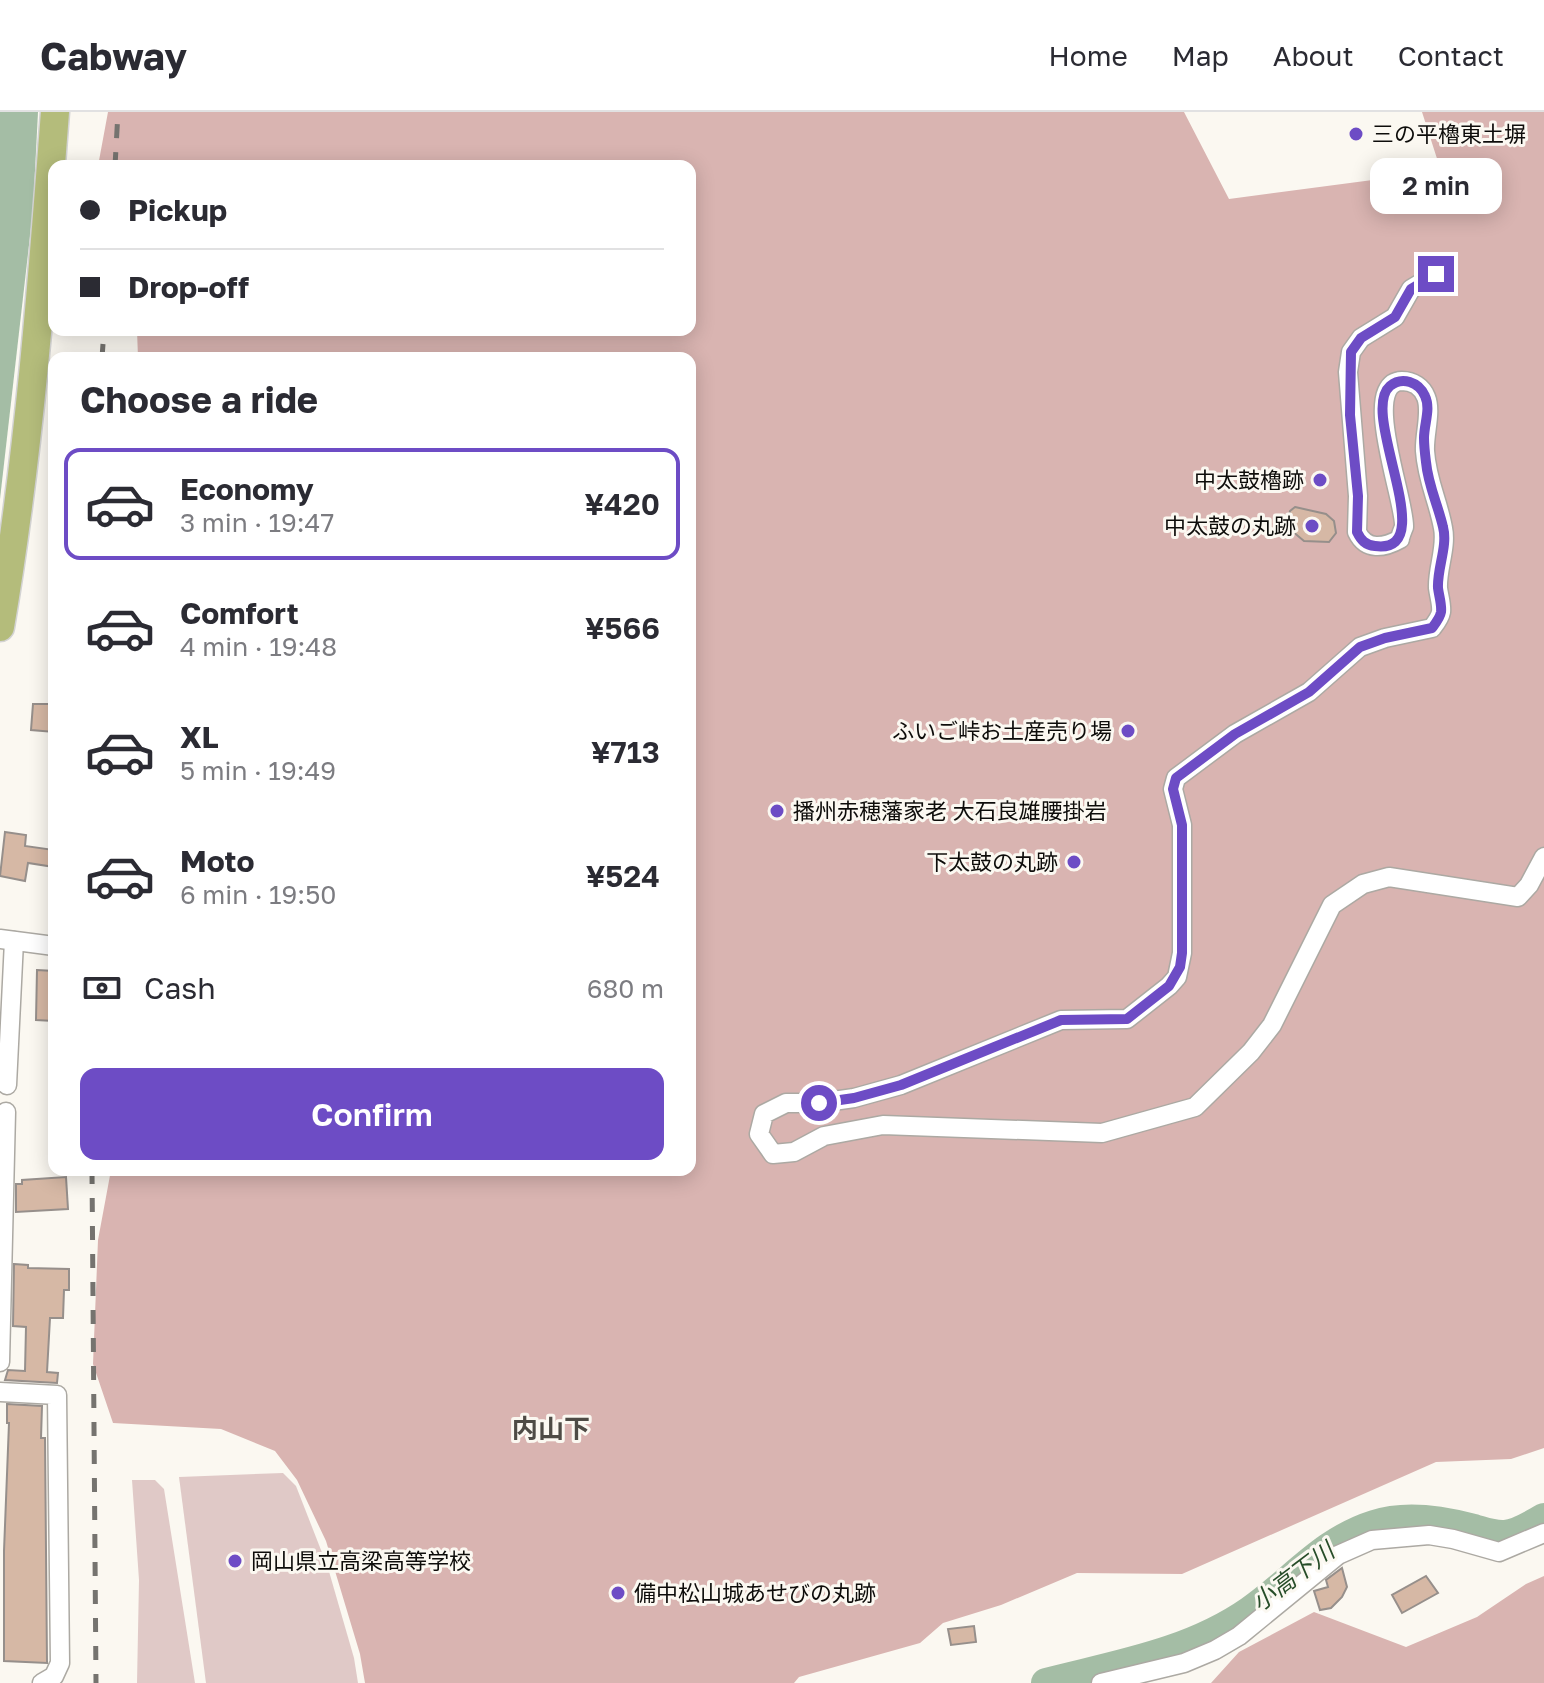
<!DOCTYPE html>
<meta charset="utf-8">
<style>
:root{--surface:#fff;--page:#f2f2f3;--text:#2b2b33;--muted:#7c7c81;--line:#e1e1e2;--accent:#6d4cc5}
body{margin:0;font-family:"Golos Text","Noto Sans JP",sans-serif;background:var(--page);color:var(--text);height:100vh;display:flex;flex-direction:column;font-size:30px;white-space:nowrap}
*{box-sizing:border-box;margin:0}
p{font-size:26px;color:var(--muted)}
.icon{flex:none;width:44px;height:44px;fill:none;stroke:currentColor;stroke-width:2;stroke-linecap:round;stroke-linejoin:round}
.map{position:relative;flex:1;overflow:hidden}
.panel{position:absolute;left:48px;top:240px;width:648px;height:824px;display:flex;flex-direction:column;background:var(--surface);border-radius:16px;box-shadow:0 4px 20px #0003}
.panel>*{flex:none}
.guide{position:absolute;left:48px;top:48px;width:648px;height:176px;border-radius:16px;box-shadow:0 4px 20px #0003;display:grid;align-content:center;height:176px;padding:0 32px;background:var(--surface)}
.end{position:absolute;width:36px;height:36px;margin:-18px;border:10px solid #6d4cc5;background:#fff;box-shadow:0 0 0 4px #fff}
.from{border-radius:50%}
.bubble{position:absolute;height:56px;border-radius:16px;background:var(--surface);box-shadow:0 4px 20px #0003;font-size:26px;font-weight:600;line-height:56px;text-align:center}
.guide b{display:flex;align-items:center;gap:28px;height:76px;font-size:30px}
.guide b+b{border-top:2px solid var(--line)}
.guide i{width:20px;height:20px;background:var(--text)}
ul{padding:0;list-style:none}
li{display:flex;align-items:center;gap:24px;height:112px;margin:0 16px 12px;padding:0 16px;border:4px solid transparent;border-radius:16px}
li div{flex:1}
li b{display:block;font-size:30px}
li em{font-style:normal;font-weight:600}
li.on{border-color:var(--accent)}
li>.icon{width:72px;height:72px;stroke-width:1.5}
h2{padding:0 32px;font-size:36px;line-height:96px}
.pay{display:flex;align-items:center;gap:20px;height:88px;padding:0 32px;font-size:30px}
.pay p{margin-inline-start:auto}
.cta{display:flex;gap:16px;margin-top:auto;padding:16px 32px}
.cta a{flex:1;height:92px;border-radius:16px;background:var(--accent);color:#fff;font-size:32px;font-weight:600;line-height:92px;text-align:center}
header{display:flex;align-items:center;gap:48px;box-sizing:border-box;height:112px;padding:0 40px;background:var(--surface);border-bottom:2px solid var(--line)}
header strong{font-size:38px}
nav{display:flex;gap:44px;margin-inline-start:auto;font-size:28px}
.map>svg:first-child{display:block}
.green{fill:#e0c9c7}
.forest{fill:#d9b4b1}
.water{fill:#a4bda5}
.lines{fill:none;stroke-linecap:round;stroke-linejoin:round}
.river{stroke:#a4bda5;stroke-width:30}
.building{fill:#d6b8a5;stroke:#968f8b;stroke-width:2}
.minor-casing{stroke:#aca9a3;stroke-width:21}
.trunk-casing{stroke:#d3d3d3;stroke-width:31}
.minor{stroke:#fff;stroke-width:18}
.trunk{stroke:#b4bc7b;stroke-width:28}
.rail{stroke:#75736f;stroke-width:5;stroke-dasharray:14 14;stroke-linecap:butt}
.route{stroke:#6d4cc5;stroke-width:10}
.poi-dot{fill:#6d4cc5;stroke:#fbf8f1;stroke-width:3}
.labels{text-anchor:middle;stroke-width:6;stroke-linejoin:round;paint-order:stroke}
.poi-label{font-size:22px;fill:#0d0c0a;stroke:#fbf8f1;text-anchor:start}
.water-label{font-size:24px;font-style:italic;fill:#274d29;stroke:#fbf8f1}
.quarter-label{font-size:26px;font-weight:bold;fill:#4e4b45;stroke:#fbf8f1}
</style>
<header>
<strong>Cabway</strong>
<nav><a>Home</a><a>Map</a><a>About</a><a>Contact</a></nav>
</header>
<div class="map">
<svg width="1544" height="1571" viewBox="0 0 1544 1571">
<rect width="100%" height="100%" fill="#fbf8f1"/>
<g class="green">
<polygon points="283,1361 296,1374 328,1456 354,1546 358,1571 206,1571 179,1365"/>
<polygon points="132,1368 155,1368 164,1377 195,1571 137,1571 139,1468"/>
</g>
<g class="forest">
<polygon points="108,0 1184,0 1229,87 1441,59 1422,0 1544,0 1544,1336 1511,1347 1436,1350 1182,1462 1077,1461 1001,1493 943,1511 920,1531 799,1565 794,1571 365,1571 360,1542 326,1429 297,1368 275,1339 221,1317 113,1311 93,1252 98,1128 111,1058 690,1058 690,246 138,246 137,218 690,218 690,54 98,54"/>
<polygon points="1544,1464 1544,1571 1211,1571 1239,1540 1314,1500 1406,1535 1477,1505 1526,1472"/>
</g>
<polygon class="water" points="0,0 38,0 33,98 0,387"/>
<g class="lines">
<path class="river" d="M1046 1571C1116 1553 1190 1541 1250 1499 1293 1469 1323 1429 1374 1413 1404 1403 1440 1408 1470 1416 1482 1419 1493 1424 1505 1423 1518 1422 1533 1412 1544 1406"/>
</g>
<g class="building">
<polygon points="1295,395 1326,402 1334,409 1336,421 1329,430 1304,429 1292,419 1288,409 1290,399"/>
<polygon points="33,592 54,592 54,620 31,618"/>
<polygon points="5,720 26,723 25,734 54,738 54,755 28,751 25,769 0,764"/>
<polygon points="37,858 54,859 54,909 36,908"/>
<polygon points="66,1065 68,1097 16,1100 16,1072 22,1072 22,1068"/>
<polygon points="14,1152 28,1153 28,1156 69,1157 69,1178 64,1178 63,1206 50,1206 47,1260 58,1261 57,1271 5,1268 8,1258 25,1259 26,1215 13,1214"/>
<polygon points="7,1292 42,1294 41,1326 45,1326 47,1551 4,1549 4,1439 9,1311 7,1311"/>
<polygon points="1342,1456 1347,1475 1342,1485 1331,1496 1320,1498 1314,1479 1328,1475 1326,1468"/>
<polygon points="1426,1464 1438,1481 1402,1501 1392,1483"/>
<polygon points="974,1514 976,1530 951,1533 948,1517"/>
</g>
<g class="lines">
<g class="minor-casing">
<g id="minor">
<path d="M1436 162 1411 177 1395 205 1361 226 1351 240 1348 260 1358 384 1357 420C1366 439 1384 436 1400 427 1400 425 1403 417 1404 415 1406 390 1359 270 1402 269 1413 269 1422 275 1426 285 1432 300 1424 322 1425 339 1427 369 1438 388 1443 416 1447 435 1437 457 1438 476 1439 484 1442 493 1441 500 1440 506 1435 512 1432 516L1385 526 1360 535 1309 580 1235 622 1176 666 1173 677 1182 713V841L1177 865 1169 874 1127 907 1061 908 901 973 854 986 819 991H786L764 1002 759 1022 773 1042 794 1040 824 1024 883 1013 1102 1021 1195 995 1251 940 1272 913 1332 793 1363 772 1389 765 1518 785 1529 773 1544 745"/>
<polyline points="0,827 54,834"/>
<polyline points="7,973 14,829"/>
<polyline points="0,1250 6,1000"/>
<polyline points="0,1280 57,1283 60,1551 54,1564 42,1571"/>
<polyline points="1101,1571 1184,1551 1215,1538 1239,1524 1338,1443 1372,1428 1429,1423 1453,1427 1499,1440 1544,1421"/>
</g>
</g>
<g class="trunk-casing">
<path id="trunk" d="M0 515C29 345 42 172 55 0"/>
</g>
<use href="#minor" class="minor"/>
<use href="#trunk" class="trunk"/>
<g class="rail">
<polyline points="115,54 118,0"/>
<polyline points="102,246 104,218"/>
<polyline points="92,1058 96,1571"/>
</g>
</g>
<g class="lines">
<path class="route" d="M819 991 854 986 901 973 1061 908 1127 907 1169 874 1180 855 1182 841V713L1173 677 1176 666 1235 622 1309 580 1360 535 1385 526 1432 516C1435 512 1440 506 1441 500 1442 493 1439 484 1438 476 1437 456 1448 434 1443 415 1438 393 1428 373 1426 350 1425 342 1424 334 1424 326 1424 312 1431 297 1425 284 1419 270 1402 264 1390 274 1358 301 1443 443 1375 434 1365 433 1361 428 1357 420L1358 384 1350 303 1351 240 1361 226 1395 205 1411 177 1436 162"/>
</g>
<g class="poi-dot">
<circle cx="1356" cy="22" r="8"/>
<circle cx="1320" cy="368" r="8"/>
<circle cx="1312" cy="414" r="8"/>
<circle cx="1128" cy="619" r="8"/>
<circle cx="777" cy="699" r="8"/>
<circle cx="1074" cy="750" r="8"/>
<circle cx="235" cy="1449" r="8"/>
<circle cx="618" cy="1481" r="8"/>
</g>
<g class="labels">
<g class="poi-label">
<text x="1372" y="30">三の平櫓東土塀</text>
<text x="1304" y="376" text-anchor="end">中太鼓櫓跡</text>
<text x="1296" y="422" text-anchor="end">中太鼓の丸跡</text>
<text x="1112" y="627" text-anchor="end">ふいご峠お土産売り場</text>
<text x="793" y="707">播州赤穂藩家老 大石良雄腰掛岩</text>
<text x="1058" y="758" text-anchor="end">下太鼓の丸跡</text>
<text x="251" y="1457">岡山県立高梁高等学校</text>
<text x="634" y="1489">備中松山城あせびの丸跡</text>
</g>
<g class="water-label">
<text transform="translate(1293 1465) rotate(-37)" y="8">小高下川</text>
</g>
<g class="quarter-label">
<text x="551" y="1326">内山下</text>
</g>
</g>
</svg>
<i class="end from" style="left:819px;top:991px"></i>
<i class="end" style="left:1436px;top:162px"></i>
<div class="bubble" style="left:1370px;top:46px;width:132px">2 min</div>
<div class="guide">
<b><i class="from"></i>Pickup</b>
<b><i></i>Drop-off</b>
</div>
<section class="panel">
<h2>Choose a ride</h2>
<ul>
<li class="on"><svg class="icon" aria-label="car" viewBox="0 0 24 24"><path d="M5 17H2v-5l4-1 3-4h7l3 4 3 1v5h-3M9 17h6M6 11h13"/><circle cx="7" cy="17" r="2"/><circle cx="17" cy="17" r="2"/></svg><div><b>Economy</b><p>3 min · 19:47</p></div><em>¥420</em></li>
<li><svg class="icon" aria-label="car" viewBox="0 0 24 24"><path d="M5 17H2v-5l4-1 3-4h7l3 4 3 1v5h-3M9 17h6M6 11h13"/><circle cx="7" cy="17" r="2"/><circle cx="17" cy="17" r="2"/></svg><div><b>Comfort</b><p>4 min · 19:48</p></div><em>¥566</em></li>
<li><svg class="icon" aria-label="car" viewBox="0 0 24 24"><path d="M5 17H2v-5l4-1 3-4h7l3 4 3 1v5h-3M9 17h6M6 11h13"/><circle cx="7" cy="17" r="2"/><circle cx="17" cy="17" r="2"/></svg><div><b>XL</b><p>5 min · 19:49</p></div><em>¥713</em></li>
<li><svg class="icon" aria-label="car" viewBox="0 0 24 24"><path d="M5 17H2v-5l4-1 3-4h7l3 4 3 1v5h-3M9 17h6M6 11h13"/><circle cx="7" cy="17" r="2"/><circle cx="17" cy="17" r="2"/></svg><div><b>Moto</b><p>6 min · 19:50</p></div><em>¥524</em></li>
</ul>
<div class="pay"><svg class="icon" aria-label="cash" viewBox="0 0 24 24"><path d="M3 7h18v10H3z"/><circle cx="12" cy="12" r="2"/></svg>Cash<p>680 m</p></div>
<div class="cta"><a>Confirm</a></div>
</section>
</div>
